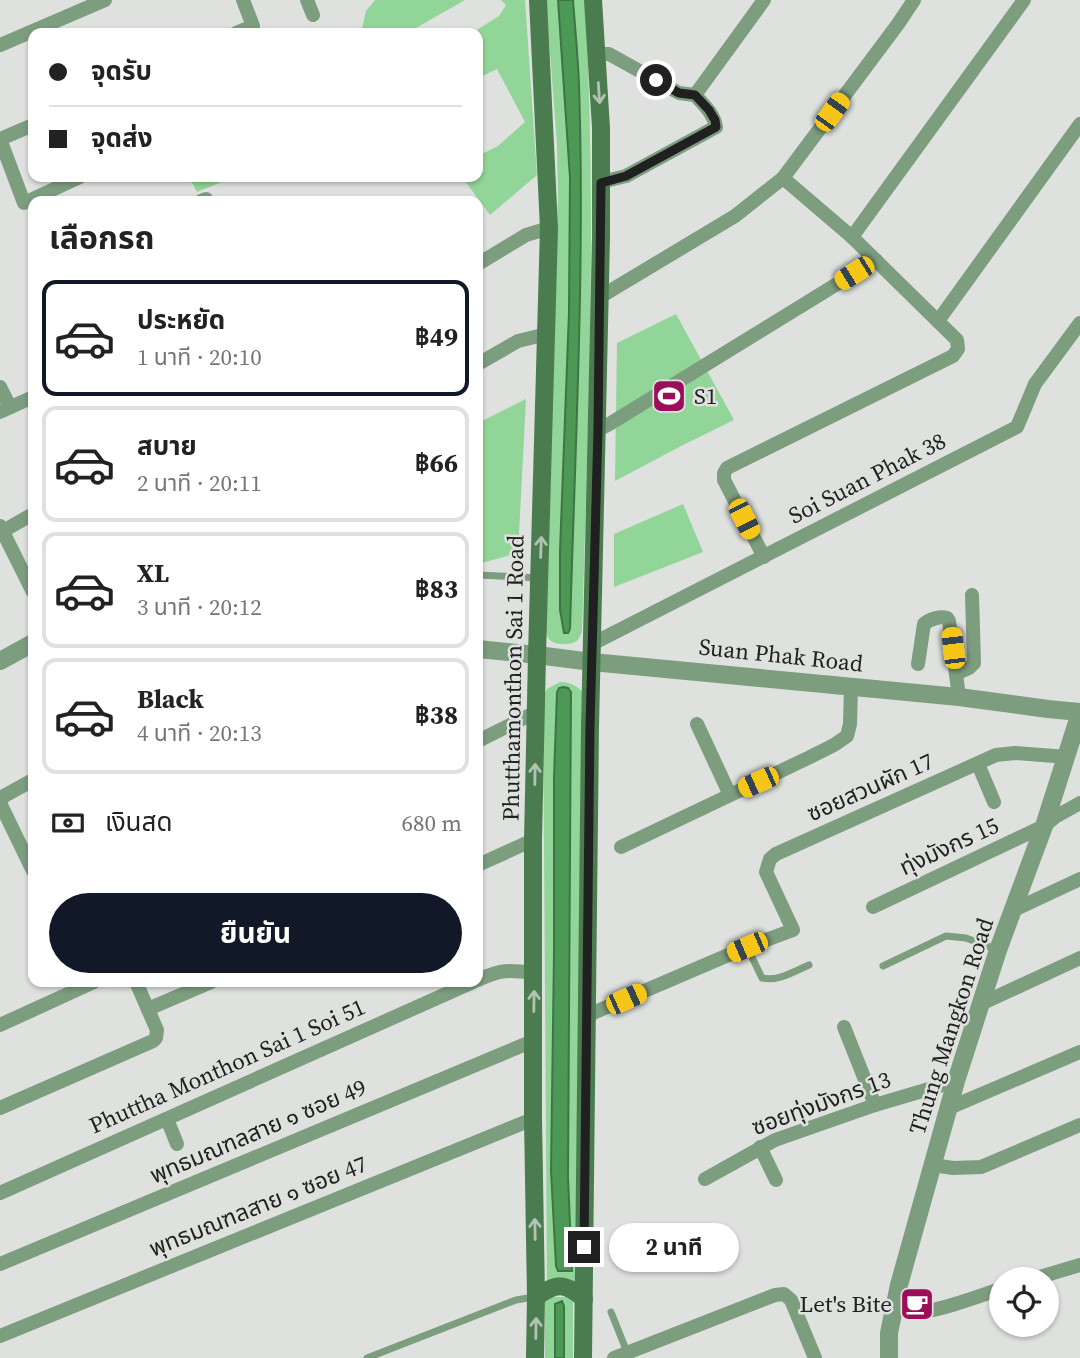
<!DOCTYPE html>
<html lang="th">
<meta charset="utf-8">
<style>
:root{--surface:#fff;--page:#f2f2f2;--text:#222;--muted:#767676;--line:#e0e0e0;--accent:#111827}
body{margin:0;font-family:"Source Serif 4","Noto Sans Thai",serif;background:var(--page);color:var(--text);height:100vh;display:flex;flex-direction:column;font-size:26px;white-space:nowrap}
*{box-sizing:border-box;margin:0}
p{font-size:23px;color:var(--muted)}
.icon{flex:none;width:38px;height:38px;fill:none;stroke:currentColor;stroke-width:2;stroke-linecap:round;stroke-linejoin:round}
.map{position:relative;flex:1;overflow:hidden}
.side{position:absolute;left:28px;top:196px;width:455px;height:791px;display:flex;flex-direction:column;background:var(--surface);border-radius:14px;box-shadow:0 2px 5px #0004}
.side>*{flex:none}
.banner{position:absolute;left:28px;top:28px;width:455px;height:154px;border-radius:14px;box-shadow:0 2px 5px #0004;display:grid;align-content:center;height:154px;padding:0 21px;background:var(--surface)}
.buttons{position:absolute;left:989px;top:1267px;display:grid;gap:14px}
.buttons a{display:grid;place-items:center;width:70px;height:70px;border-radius:50%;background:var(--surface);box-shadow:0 2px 5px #0004;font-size:35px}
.end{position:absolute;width:32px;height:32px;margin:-16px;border:9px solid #1f201f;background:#fff;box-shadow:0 0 0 4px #fff}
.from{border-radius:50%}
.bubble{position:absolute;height:49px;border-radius:24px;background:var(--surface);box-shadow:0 2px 5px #0004;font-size:23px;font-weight:700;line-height:49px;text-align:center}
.car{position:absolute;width:21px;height:42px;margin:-21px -10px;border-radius:9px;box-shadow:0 0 5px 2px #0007;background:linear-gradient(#f5c518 24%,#345 0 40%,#f5c518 0 76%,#345 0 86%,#f5c518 0)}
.banner b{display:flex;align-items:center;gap:24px;height:66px;font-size:26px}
.banner b+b{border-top:2px solid var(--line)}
.banner i{width:18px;height:18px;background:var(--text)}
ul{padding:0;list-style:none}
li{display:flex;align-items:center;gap:21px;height:116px;margin:0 14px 10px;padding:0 7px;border:4px solid var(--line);border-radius:14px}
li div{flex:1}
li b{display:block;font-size:26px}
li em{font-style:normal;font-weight:700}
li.selected{border-color:var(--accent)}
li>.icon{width:63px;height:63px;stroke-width:1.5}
h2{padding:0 21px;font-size:32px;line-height:84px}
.pay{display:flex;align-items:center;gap:18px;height:77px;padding:0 21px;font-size:26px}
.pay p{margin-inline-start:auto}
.cta{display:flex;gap:14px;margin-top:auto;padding:14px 21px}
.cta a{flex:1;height:80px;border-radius:42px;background:var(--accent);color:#fff;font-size:28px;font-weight:700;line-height:80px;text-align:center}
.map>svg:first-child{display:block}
.green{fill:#92d598;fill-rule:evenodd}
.water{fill:#4b9955;stroke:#3e7545;stroke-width:2}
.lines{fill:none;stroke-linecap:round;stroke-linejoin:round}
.service{stroke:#7d9d7f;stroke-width:7}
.minor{stroke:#7d9d7f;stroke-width:14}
.tertiary{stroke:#7d9d7f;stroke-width:18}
.secondary{stroke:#4b7c50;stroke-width:18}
.oneway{stroke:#b2c3b3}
.route{stroke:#1f201f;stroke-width:9}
.labels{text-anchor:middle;stroke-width:5;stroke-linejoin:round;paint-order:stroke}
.poi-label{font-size:23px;fill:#1f201f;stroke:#dee1de;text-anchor:start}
.street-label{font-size:23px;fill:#1f201f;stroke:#dee1de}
</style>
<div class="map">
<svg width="1080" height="1358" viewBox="0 0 1080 1358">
<rect width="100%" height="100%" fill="#dee1de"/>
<g class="green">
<polygon points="375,0 465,0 407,33 361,33 366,11"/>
<polygon points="501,0 525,0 537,175 490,215 462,177 478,177 478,156 498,146 525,122 497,69 478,78 478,33 472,33 499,16 506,5"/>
<path d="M546 0H558L570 178 569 312 560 551 564 633H568L570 629C575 448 585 266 579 85 578 57 575 28 573 0H585C597 210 588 422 582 632 580 636 579 640 575 642 567 646 550 645 547 636 546 632 546 628 546 624L558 196 557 144Z"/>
<polygon points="189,177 234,177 197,192"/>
<polygon points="676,314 734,420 683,445 615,481 617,343"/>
<polygon points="526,399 518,553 478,564 478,423"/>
<polygon points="683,504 703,552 614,587 614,534"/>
<path d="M560 682C569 682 575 685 582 691L577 1192 579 1284C567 1278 559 1279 547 1283L543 697 547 689ZM568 688 571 692 568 1177 572 1270 554 953V778Z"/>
<polygon points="552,1297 569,1297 573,1301 573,1358 564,1358 564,1306 562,1301 555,1305 555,1358 545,1358 545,1301"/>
</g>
<g class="water">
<path d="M558 0H573C575 28 578 57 579 85 585 266 575 448 570 629L568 633H564L560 610V551L569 312 570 178Z"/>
<polygon points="563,687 568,688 571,692 568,1177 572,1271 558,1271 556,1266 551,1171 554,953 554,778 557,692 559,688"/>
<polygon points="562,1301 564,1306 564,1358 555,1358 555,1304"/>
</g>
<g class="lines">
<g class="service">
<polyline points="478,575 539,578"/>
<path d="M747 947 762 978C777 982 795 971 809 965"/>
<polyline points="883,966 946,936 966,938 998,950"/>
<polyline points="611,1312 627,1352"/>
<polyline points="367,1358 516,1300 534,1297"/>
</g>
<g class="minor">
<polyline points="307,0 313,15"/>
<polyline points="236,33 253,26 243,0"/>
<polyline points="0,45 105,0"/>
<polyline points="596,54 609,54 679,93 695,95 764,0"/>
<polyline points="0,139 24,203 80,177"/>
<polyline points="0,139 33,125"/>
<path d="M601 182 626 176 716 127C714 114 704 105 695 95"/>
<polyline points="201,201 206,199"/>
<polyline points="852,237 1024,0"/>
<polyline points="478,264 526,235 549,228"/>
<polyline points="600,297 735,216 783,178 898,24 914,0"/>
<polyline points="938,321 1080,124"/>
<polyline points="478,364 518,341 547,334"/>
<polyline points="0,387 10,407"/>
<polyline points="0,412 33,397"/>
<polyline points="598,430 611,423 876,260"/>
<polyline points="0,526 33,592"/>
<polyline points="3,531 33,514"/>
<polyline points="764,557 724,480 724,473 727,468 953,356 958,349 957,340 852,237 783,178"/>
<polyline points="592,644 1017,427 1035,384 1080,323"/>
<path d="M918 664 924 624C930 619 940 616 947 618L949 621 959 697"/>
<polyline points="956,674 969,668 974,663 972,595"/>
<polyline points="697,724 730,795"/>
<polyline points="478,741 536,712"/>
<polyline points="978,764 994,802"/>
<polyline points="33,780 4,796 1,800 1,805 33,871"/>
<polyline points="621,847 808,758 834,745 847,736 850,724 851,687"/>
<polyline points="478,865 533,840"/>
<polyline points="873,907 1044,826 1055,817 1080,803"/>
<polyline points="1014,910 1080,879"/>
<path d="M478 980C501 969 509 970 534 973"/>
<polyline points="983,1003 1080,958"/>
<polyline points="148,1009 211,982"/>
<polyline points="586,1016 747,947 793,930 766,872 770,859 776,854 996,755 1015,753 1067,757"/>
<polyline points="0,1025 94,982"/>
<polyline points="844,1027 875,1105"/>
<polyline points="0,1108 153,1041 156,1038 157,1030 136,982"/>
<polyline points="949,1108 1080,1052"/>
<polyline points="167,1119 177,1144"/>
<polyline points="760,1147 776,1180"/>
<polyline points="933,1165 953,1168 981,1167 1080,1125"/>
<polyline points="705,1179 775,1140 875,1105 956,1081"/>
<polyline points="0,1193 473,982"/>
<polyline points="0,1264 533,1041"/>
<polyline points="1033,1279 1080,1265"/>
<path d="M895 1304C901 1307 907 1311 915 1312 933 1314 981 1295 1001 1289"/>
<polyline points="0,1336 533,1119"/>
<polyline points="614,1358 775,1295 784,1294 791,1300 815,1358"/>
</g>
<g class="tertiary">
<polyline points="478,649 537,655 592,662 959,697 1048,709 1080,712"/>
<polyline points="0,661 33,643"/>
<polyline points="889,1358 889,1333 899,1285 956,1081 998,950 1044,826 1080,713"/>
</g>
<g class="secondary">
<path d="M536 1297C556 1283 565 1282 584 1299"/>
<polyline points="535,1358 536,1297 533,1119 533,840 537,655 549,228 538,0"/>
<polyline points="583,1358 590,727 601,237 601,128 593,0"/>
</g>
</g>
<defs><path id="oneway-shaft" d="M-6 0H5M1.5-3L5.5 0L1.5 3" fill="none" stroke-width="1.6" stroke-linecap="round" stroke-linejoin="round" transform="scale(1.75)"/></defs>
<g class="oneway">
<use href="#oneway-shaft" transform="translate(599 93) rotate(86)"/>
<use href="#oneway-shaft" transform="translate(541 547) rotate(-88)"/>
<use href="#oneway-shaft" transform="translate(535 774) rotate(-89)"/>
<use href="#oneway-shaft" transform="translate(534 1001) rotate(-89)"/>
<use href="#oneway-shaft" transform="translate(535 1229) rotate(-91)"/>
<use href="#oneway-shaft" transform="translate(536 1328) rotate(-89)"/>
</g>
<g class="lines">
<polyline class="route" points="584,1247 590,727 598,429 601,183 626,176 716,127 715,120 709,110 695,95 679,93 656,80"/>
</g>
<defs>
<g id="stadium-square" transform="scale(1.75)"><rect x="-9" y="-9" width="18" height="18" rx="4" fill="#9d0e5a" stroke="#dee1de"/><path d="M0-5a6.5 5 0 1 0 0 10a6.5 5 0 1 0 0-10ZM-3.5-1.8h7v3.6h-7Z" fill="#fff"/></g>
<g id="cafe-square" transform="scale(1.75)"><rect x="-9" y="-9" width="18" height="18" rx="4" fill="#9d0e5a" stroke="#dee1de"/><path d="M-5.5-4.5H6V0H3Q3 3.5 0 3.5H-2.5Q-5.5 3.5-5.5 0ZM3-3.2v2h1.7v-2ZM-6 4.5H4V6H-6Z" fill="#fff"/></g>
</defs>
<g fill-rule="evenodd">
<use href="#stadium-square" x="669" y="396"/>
<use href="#cafe-square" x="917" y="1304"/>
</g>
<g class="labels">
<g class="poi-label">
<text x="694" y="404">S1</text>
<text x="892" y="1312" text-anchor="end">Let's Bite</text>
</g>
<g class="street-label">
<text transform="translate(867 478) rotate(-27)" y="8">Soi Suan Phak 38</text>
<text transform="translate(781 655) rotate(6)" y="8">Suan Phak Road</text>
<text transform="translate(513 678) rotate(-89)" y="8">Phutthamonthon Sai 1 Road</text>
<text transform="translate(870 787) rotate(-24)" y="8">ซอยสวนผัก 17</text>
<text transform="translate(949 846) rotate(-25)" y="8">ทุ่งมังกร 15</text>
<text transform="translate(951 1026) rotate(-72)" y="8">Thung Mangkon Road</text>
<text transform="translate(227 1066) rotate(-24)" y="8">Phuttha Monthon Sai 1 Soi 51</text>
<text transform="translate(821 1103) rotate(-20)" y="8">ซอยทุ่งมังกร 13</text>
<text transform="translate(258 1131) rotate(-23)" y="8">พุทธมณฑลสาย ๑ ซอย 49</text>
<text transform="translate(258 1206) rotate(-22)" y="8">พุทธมณฑลสาย ๑ ซอย 47</text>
</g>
</g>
</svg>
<div class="buttons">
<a><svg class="icon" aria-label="locate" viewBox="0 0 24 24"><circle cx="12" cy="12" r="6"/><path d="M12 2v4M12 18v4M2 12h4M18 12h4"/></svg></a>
</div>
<i class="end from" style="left:656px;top:80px"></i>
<i class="end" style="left:584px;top:1247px"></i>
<div class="bubble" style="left:609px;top:1223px;width:130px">2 นาที</div>
<i class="car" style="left:832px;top:112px;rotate:36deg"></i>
<i class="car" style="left:854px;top:273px;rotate:238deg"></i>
<i class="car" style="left:744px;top:519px;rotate:153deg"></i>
<i class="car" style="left:953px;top:648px;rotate:353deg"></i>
<i class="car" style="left:758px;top:782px;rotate:246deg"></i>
<i class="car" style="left:747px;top:947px;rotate:247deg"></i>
<i class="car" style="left:626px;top:999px;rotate:66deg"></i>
<div class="banner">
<b><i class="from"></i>จุดรับ</b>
<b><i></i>จุดส่ง</b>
</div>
<section class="side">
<h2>เลือกรถ</h2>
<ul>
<li class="selected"><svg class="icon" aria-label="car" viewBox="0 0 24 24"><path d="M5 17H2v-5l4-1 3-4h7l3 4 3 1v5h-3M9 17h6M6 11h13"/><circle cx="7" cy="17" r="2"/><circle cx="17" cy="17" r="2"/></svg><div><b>ประหยัด</b><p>1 นาที · 20:10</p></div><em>฿49</em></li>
<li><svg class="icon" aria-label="car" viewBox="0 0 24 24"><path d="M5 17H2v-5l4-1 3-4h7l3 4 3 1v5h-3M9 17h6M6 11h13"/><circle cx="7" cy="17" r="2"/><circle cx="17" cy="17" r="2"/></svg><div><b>สบาย</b><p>2 นาที · 20:11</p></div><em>฿66</em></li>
<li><svg class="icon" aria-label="car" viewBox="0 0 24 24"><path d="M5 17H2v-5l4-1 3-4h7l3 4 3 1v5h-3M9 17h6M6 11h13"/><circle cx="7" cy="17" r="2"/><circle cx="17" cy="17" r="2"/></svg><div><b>XL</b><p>3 นาที · 20:12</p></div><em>฿83</em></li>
<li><svg class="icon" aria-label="car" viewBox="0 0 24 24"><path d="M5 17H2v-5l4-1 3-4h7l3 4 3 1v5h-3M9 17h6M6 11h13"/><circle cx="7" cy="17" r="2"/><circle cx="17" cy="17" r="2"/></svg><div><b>Black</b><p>4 นาที · 20:13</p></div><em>฿38</em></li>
</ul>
<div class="pay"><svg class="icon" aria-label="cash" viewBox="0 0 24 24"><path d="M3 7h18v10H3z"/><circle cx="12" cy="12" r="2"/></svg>เงินสด<p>680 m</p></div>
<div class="cta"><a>ยืนยัน</a></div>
</section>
</div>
